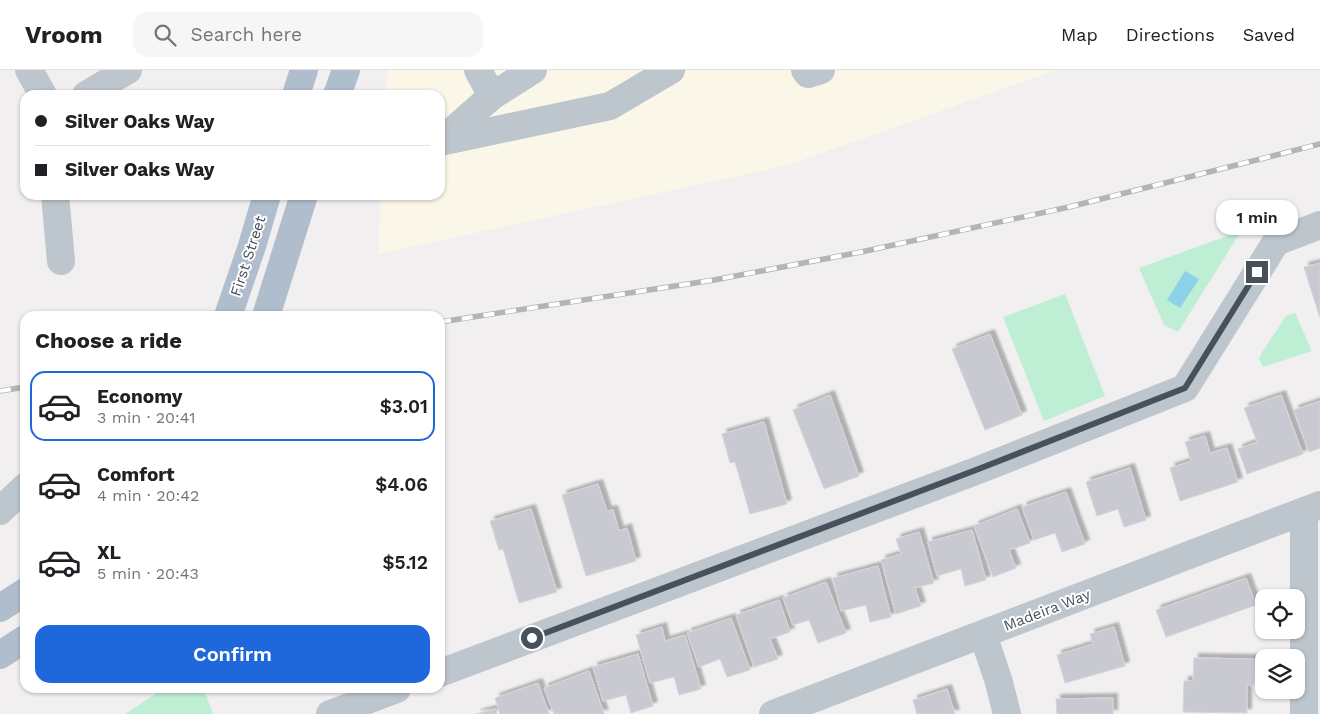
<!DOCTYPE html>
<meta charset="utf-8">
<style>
:root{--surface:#fff;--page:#f6f6f6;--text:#202124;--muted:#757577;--line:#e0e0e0;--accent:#1e68dc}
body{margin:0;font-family:"Work Sans",sans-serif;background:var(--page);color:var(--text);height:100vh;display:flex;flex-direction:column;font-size:19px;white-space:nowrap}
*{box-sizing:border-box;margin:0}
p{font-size:16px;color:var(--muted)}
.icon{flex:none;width:28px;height:28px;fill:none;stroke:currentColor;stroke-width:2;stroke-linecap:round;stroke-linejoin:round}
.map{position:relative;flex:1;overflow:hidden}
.panel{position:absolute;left:20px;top:241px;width:425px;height:382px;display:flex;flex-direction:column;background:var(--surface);border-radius:15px;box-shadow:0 1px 4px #0004}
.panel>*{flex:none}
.banner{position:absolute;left:20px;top:20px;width:425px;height:110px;border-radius:15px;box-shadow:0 1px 4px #0004;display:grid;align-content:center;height:110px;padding:0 15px;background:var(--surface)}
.controls{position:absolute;left:1255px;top:519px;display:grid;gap:10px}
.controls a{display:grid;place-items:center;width:50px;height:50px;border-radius:10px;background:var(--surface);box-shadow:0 1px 4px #0004;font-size:25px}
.end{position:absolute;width:22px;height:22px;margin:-11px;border:6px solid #47515c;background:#fff;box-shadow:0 0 0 2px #fff}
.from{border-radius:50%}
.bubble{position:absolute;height:35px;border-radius:15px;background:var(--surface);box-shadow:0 1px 4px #0004;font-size:16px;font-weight:600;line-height:35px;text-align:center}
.banner b{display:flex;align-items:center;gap:18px;height:48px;font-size:19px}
.banner b+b{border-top:1px solid var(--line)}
.banner i{width:12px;height:12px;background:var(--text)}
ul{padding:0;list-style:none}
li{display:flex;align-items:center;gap:15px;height:70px;margin:0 10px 8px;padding:0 5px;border:2px solid transparent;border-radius:15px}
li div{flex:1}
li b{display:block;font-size:19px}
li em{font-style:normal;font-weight:600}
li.selected{border-color:var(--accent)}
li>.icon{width:45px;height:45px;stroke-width:1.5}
h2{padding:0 15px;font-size:22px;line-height:60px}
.primary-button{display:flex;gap:10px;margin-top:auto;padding:10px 15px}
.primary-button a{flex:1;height:58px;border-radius:15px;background:var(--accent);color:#fff;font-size:20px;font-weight:600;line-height:58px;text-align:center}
header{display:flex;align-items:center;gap:30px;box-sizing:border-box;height:70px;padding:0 25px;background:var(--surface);border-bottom:1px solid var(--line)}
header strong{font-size:24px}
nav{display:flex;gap:28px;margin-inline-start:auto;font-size:18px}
.search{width:350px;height:45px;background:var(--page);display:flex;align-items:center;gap:12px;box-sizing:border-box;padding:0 18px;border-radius:15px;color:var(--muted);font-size:19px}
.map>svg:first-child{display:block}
.commercial{fill:#fbf7e8}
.green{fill:#beeed3}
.water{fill:#8cd2ea}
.building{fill:#c9cad1;stroke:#d3d5da;filter:url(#shadow)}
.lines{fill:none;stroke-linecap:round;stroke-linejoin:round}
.minor{stroke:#bdc5cd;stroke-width:28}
.major{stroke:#afbdcd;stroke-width:28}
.rail-casing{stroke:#b1b4b9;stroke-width:5.5}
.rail{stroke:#fff;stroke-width:4;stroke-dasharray:11;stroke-linecap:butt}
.route{stroke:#47515c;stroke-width:6}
.labels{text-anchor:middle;stroke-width:4;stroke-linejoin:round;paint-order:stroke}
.street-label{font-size:15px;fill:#47515c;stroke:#fff}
</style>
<header>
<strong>Vroom</strong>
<div class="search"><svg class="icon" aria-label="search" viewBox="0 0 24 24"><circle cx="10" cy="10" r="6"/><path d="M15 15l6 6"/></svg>Search here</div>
<nav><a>Map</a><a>Directions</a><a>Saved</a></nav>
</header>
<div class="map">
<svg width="1320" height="644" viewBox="0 0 1320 644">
<defs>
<filter id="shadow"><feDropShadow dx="4.5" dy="-4.5" stdDeviation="1" flood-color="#0004"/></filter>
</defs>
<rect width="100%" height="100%" fill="#f1efef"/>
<polygon class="commercial" points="388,0 1056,0 788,95 378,184 381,125 440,125 440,25 386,25"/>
<g class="green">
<polygon points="1241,161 1178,262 1164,255 1139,198"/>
<polygon points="1065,224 1105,326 1044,351 1003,247"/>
<polygon points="1295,243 1312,281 1263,297 1259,289 1261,284 1286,246"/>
<polygon points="163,619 198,619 206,625 213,644 125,644"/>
</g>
<polygon class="water" points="1185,201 1199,209 1180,238 1167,230"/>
<g class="building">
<polygon points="1320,193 1320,248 1304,197"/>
<polygon points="990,264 1022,345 985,360 952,279"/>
<polygon points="830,325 859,406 824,419 793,340"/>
<polygon points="1281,325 1303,384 1247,404 1238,379 1257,372 1244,338"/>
<polygon points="1320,331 1320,378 1309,382 1294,340"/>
<polygon points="764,352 787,434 750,444 735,392 730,393 722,364"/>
<polygon points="1205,366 1210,383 1227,378 1238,412 1180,431 1170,398 1191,391 1185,372"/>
<polygon points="1130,398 1146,450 1124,457 1118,439 1097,446 1086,412"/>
<polygon points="598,414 607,441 613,440 619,461 627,458 636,491 586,506 562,425"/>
<polygon points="1066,422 1085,474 1062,482 1055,463 1034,470 1022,437"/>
<polygon points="531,439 557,522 519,533 503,479 499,480 490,451"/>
<polygon points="1017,439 1030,473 1009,480 1016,498 993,507 974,456"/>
<polygon points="972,460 986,510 965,516 961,499 937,506 928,472"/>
<polygon points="919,462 934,513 915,518 921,536 896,544 881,490 901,484 896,469"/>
<polygon points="878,496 891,547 870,552 866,535 841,541 833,508"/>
<polygon points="1246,508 1256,535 1166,567 1156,540"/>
<polygon points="826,512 846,563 818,573 809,550 793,555 783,528"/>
<polygon points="779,530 790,562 770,569 778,589 754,597 736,545"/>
<polygon points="731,548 750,600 727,607 720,589 699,597 687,563"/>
<polygon points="662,557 665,571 685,565 701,619 679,625 674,607 650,613 636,565"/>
<polygon points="1114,557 1125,596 1065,613 1057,585 1093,574 1090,564"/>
<polygon points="638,584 653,636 631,643 626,625 603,631 593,597"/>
<polygon points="1194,588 1254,589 1254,615 1247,615 1247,643 1183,642 1184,611 1193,611"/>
<polygon points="589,601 604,644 554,644 544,618"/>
<polygon points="538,613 549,644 500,644 495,628"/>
<polygon points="947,619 955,644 917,644 913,630"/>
<polygon points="1113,628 1113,644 1057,644 1056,629"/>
<polygon points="496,639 497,644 476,644"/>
</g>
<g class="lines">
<g class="minor">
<polyline points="29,0 43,25"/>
<polyline points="478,0 492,26"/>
<polyline points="805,0 808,4 821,0"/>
<polyline points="86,25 128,0"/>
<polyline points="441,71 492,26 533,0"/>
<polyline points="440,72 610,36 671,0"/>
<polyline points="55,125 61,191"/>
<polyline points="0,441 25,417"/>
<polyline points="983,565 998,609 1007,644"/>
<polyline points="440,603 976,401 1185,318 1276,172 1320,155"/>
<polyline points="330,644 397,619"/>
<polyline points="773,644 1320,435"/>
<polyline points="1304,644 1304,441"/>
</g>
<g class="major">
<polyline points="296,25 304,0"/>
<polyline points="337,25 346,0"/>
<polyline points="228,246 252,176 267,125"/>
<polyline points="266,246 304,125"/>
<polyline points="0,538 25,522"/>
<polyline points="0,585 25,569"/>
</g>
<g class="rail-casing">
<g id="rail">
<polyline points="440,252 714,210 861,182 1069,137 1320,74"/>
<polyline points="0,321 25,317"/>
</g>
</g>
<use href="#rail" class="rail"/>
</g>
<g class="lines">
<polyline class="route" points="532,568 976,400 1185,318 1257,202"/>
</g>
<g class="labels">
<g class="street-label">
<text transform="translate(248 186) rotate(-72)" y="5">First Street</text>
<text transform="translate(1047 540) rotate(-21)" y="5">Madeira Way</text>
</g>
</g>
</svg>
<div class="controls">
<a><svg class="icon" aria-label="locate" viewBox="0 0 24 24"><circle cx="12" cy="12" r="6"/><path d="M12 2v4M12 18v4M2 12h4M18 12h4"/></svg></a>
<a><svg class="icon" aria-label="layers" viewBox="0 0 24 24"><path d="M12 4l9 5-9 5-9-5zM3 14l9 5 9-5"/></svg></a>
</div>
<i class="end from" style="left:532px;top:568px"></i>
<i class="end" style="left:1257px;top:202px"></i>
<div class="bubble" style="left:1216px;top:130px;width:82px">1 min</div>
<div class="banner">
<b><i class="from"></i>Silver Oaks Way</b>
<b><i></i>Silver Oaks Way</b>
</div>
<section class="panel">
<h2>Choose a ride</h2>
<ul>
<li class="selected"><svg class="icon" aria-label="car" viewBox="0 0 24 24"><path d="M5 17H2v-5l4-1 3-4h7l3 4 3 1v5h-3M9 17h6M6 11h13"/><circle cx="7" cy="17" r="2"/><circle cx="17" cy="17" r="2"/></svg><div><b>Economy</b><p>3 min · 20:41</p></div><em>$3.01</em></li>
<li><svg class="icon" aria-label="car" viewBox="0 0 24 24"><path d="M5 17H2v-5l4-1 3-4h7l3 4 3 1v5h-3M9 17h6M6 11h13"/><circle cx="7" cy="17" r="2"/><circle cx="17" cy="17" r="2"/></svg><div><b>Comfort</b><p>4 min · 20:42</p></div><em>$4.06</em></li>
<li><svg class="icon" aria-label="car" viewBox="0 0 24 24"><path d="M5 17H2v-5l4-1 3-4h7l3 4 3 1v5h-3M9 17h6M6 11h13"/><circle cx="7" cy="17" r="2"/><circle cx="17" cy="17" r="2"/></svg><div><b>XL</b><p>5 min · 20:43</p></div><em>$5.12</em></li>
</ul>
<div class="primary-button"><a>Confirm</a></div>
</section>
</div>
